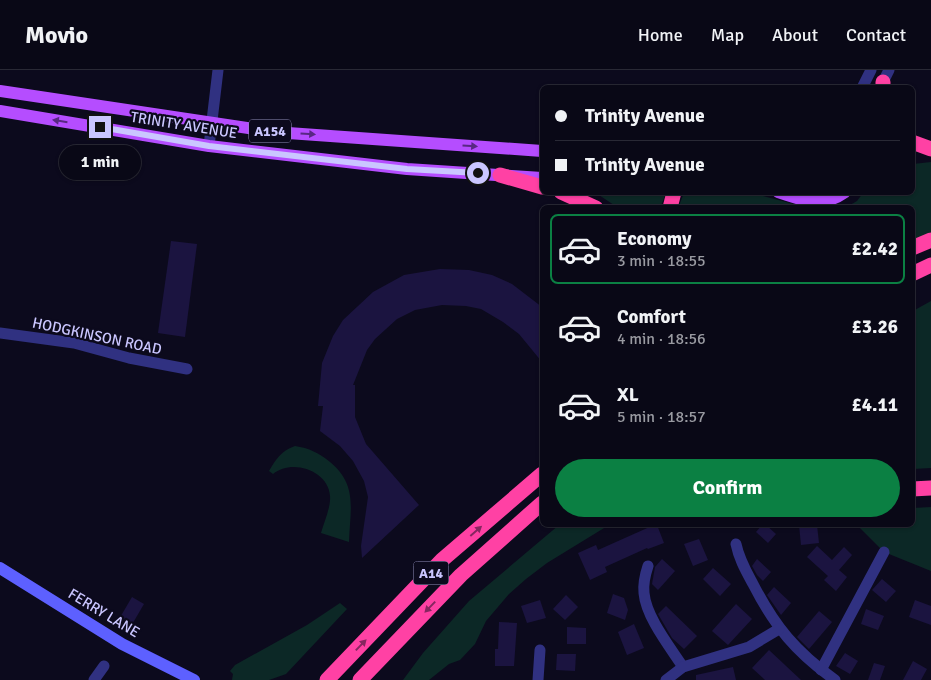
<!DOCTYPE html>
<meta charset="utf-8">
<style>
:root{--surface:#090816;--page:#171623;--text:#f1f3f6;--muted:#999aa1;--line:#292935;--accent:#0b8043}
body{margin:0;font-family:Signika,sans-serif;background:var(--page);color:var(--text);height:100vh;display:flex;flex-direction:column;font-size:19px;white-space:nowrap}
*{box-sizing:border-box;margin:0}
p{font-size:16px;color:var(--muted)}
.icon{flex:none;width:28px;height:28px;fill:none;stroke:currentColor;stroke-width:2;stroke-linecap:round;stroke-linejoin:round}
.map{position:relative;flex:1;overflow:hidden}
.drawer{position:absolute;left:540px;top:135px;width:375px;height:322px;display:flex;flex-direction:column;background:var(--surface);border-radius:8px;box-shadow:0 1px 4px #0004,0 0 0 1px var(--line)}
.drawer>*{flex:none}
.top-card{position:absolute;left:540px;top:15px;width:375px;height:110px;border-radius:8px;box-shadow:0 1px 4px #0004,0 0 0 1px var(--line);display:grid;align-content:center;height:110px;padding:0 15px;background:var(--surface)}
.end{position:absolute;width:22px;height:22px;margin:-11px;border:6px solid #cac6ff;background:#111;box-shadow:0 0 0 2px #111}
.from{border-radius:50%}
.bubble{position:absolute;height:35px;border-radius:18px;background:var(--surface);box-shadow:0 1px 4px #0004,0 0 0 1px var(--line);font-size:16px;font-weight:700;line-height:35px;text-align:center}
.top-card b{display:flex;align-items:center;gap:18px;height:48px;font-size:19px}
.top-card b+b{border-top:1px solid var(--line)}
.top-card i{width:12px;height:12px;background:var(--text)}
ul{padding:9px 0 0;list-style:none}
li{display:flex;align-items:center;gap:15px;height:70px;margin:0 10px 8px;padding:0 5px;border:2px solid transparent;border-radius:8px}
li div{flex:1}
li b{display:block;font-size:19px}
li em{font-style:normal;font-weight:700}
li.active{border-color:var(--accent)}
li>.icon{width:45px;height:45px;stroke-width:1.5}
.action{display:flex;gap:10px;margin-top:auto;padding:10px 15px}
.action a{flex:1;height:58px;border-radius:30px;background:var(--accent);color:#fff;font-size:20px;font-weight:700;line-height:58px;text-align:center}
header{display:flex;align-items:center;gap:30px;box-sizing:border-box;height:70px;padding:0 25px;background:var(--surface);border-bottom:1px solid var(--line)}
header strong{font-size:24px}
nav{display:flex;gap:28px;margin-inline-start:auto;font-size:18px}
.map>svg:first-child{display:block}
.green{fill:#0c2826}
.building{fill:#1b1440}
.lines{fill:none;stroke-linecap:round;stroke-linejoin:round}
.street{stroke:#303181;stroke-width:11}
.secondary{stroke:#5d60ff;stroke-width:12}
.primary{stroke:#b54dff;stroke-width:12}
.highway{stroke:#ff41a4;stroke-width:15}
.oneway{fill:#582883}
.oneway2{fill:#862660}
.route{stroke:#cac6ff;stroke-width:6}
.labels{text-anchor:middle;stroke-width:4.5;stroke-linejoin:round;paint-order:stroke}
.shield{fill:#0c0a1d;stroke:#918ebb;stroke-width:1}
.shield-label{font-size:14px;font-weight:bold;fill:#cac6ff}
.street-label{font-size:15px;fill:#cac6ff;stroke:#0c0a1d}
</style>
<header>
<strong>Movio</strong>
<nav><a>Home</a><a>Map</a><a>About</a><a>Contact</a></nav>
</header>
<div class="map">
<svg width="931" height="610" viewBox="0 0 931 610">
<rect width="100%" height="100%" fill="#0c0a1d"/>
<g class="green">
<polygon points="931,92 931,162 913,171 912,138 845,138 857,131 863,123 912,122 913,94"/>
<polygon points="596,123 666,123 660,138 617,137"/>
<polygon points="684,123 763,126 805,137 680,137 680,133"/>
<polygon points="931,231 931,398 913,399 913,241"/>
<path d="M295 376C309 378 319 383 330 392 358 415 350 439 349 472L321 463C324 452 331 437 330 426 329 401 292 388 273 404L269 401C276 389 281 381 295 376Z"/>
<polygon points="931,437 931,501 884,482 857,455 912,455 913,438"/>
<polygon points="559,455 609,455 547,493 526,509 509,524 486,551 475,574 460,590 449,594 429,610 403,610 423,583 469,531"/>
<polygon points="340,533 347,539 286,604 269,610 232,610 233,604 230,601 235,595 307,555"/>
</g>
<g class="building">
<polygon points="171,171 197,174 185,267 158,263"/>
<polygon points="440,199 469,200 492,205 512,214 542,237 542,292 519,264 503,252 481,239 466,236 442,235 415,240 397,249 375,269 367,280 353,315 355,315 355,347 366,374 419,435 362,488 361,476 368,427 364,411 353,391 340,376 320,361 323,336 318,336 322,293 333,266 343,250 373,222 404,205"/>
<polygon points="654,455 657,455 664,473 648,479 647,478 605,497 607,502 590,510 578,483 596,475 598,480"/>
<polygon points="762,455 766,455 776,464 768,473 756,462"/>
<polygon points="799,455 817,455 819,473 801,475"/>
<polygon points="699,469 708,490 693,496 684,474"/>
<polygon points="817,476 832,490 844,477 852,485 839,500 847,507 836,521 824,510 828,506 807,487"/>
<polygon points="662,489 675,501 658,520 652,514 655,497"/>
<polygon points="757,489 771,502 763,511 757,505 752,496"/>
<polygon points="713,498 731,514 720,526 703,509"/>
<polygon points="882,509 896,521 886,532 872,520"/>
<polygon points="774,517 791,533 781,545 767,525"/>
<polygon points="613,524 624,528 628,540 625,550 607,543"/>
<polygon points="566,525 578,537 565,550 553,539"/>
<polygon points="132,527 144,534 127,563 115,556"/>
<polygon points="540,530 546,548 527,553 521,536"/>
<polygon points="915,530 931,536 931,555 909,547"/>
<polygon points="736,534 752,549 728,575 712,561"/>
<polygon points="666,536 697,566 684,579 672,568 658,544"/>
<polygon points="866,539 884,546 878,560 861,554"/>
<polygon points="819,541 832,552 809,579 797,567"/>
<polygon points="499,552 517,553 514,596 495,596 495,579 498,579"/>
<polygon points="634,554 644,578 627,585 618,562"/>
<polygon points="567,557 586,558 586,574 567,574"/>
<polygon points="769,580 801,610 765,610 752,598"/>
<polygon points="845,583 858,591 850,604 836,596"/>
<polygon points="557,584 576,584 575,601 556,600"/>
<polygon points="913,591 927,599 921,610 903,610"/>
<polygon points="874,593 885,596 880,610 868,610"/>
<polygon points="733,597 736,610 696,610 696,605"/>
</g>
<g class="lines">
<g class="street">
<polyline points="862,18 871,0"/>
<polyline points="880,18 889,0"/>
<polyline points="209,76 218,0"/>
<polyline points="0,263 74,273 129,288 187,299"/>
<path d="M736 474C739 489 746 501 753 514 775 557 796 582 835 610"/>
<path d="M648 496C645 505 643 514 644 523 646 547 670 577 683 597"/>
<polyline points="821,600 884,482"/>
<polyline points="94,610 104,596"/>
<polyline points="538,610 540,580"/>
<polyline points="666,610 683,597 749,577 779,559"/>
</g>
<polyline class="secondary" points="0,498 122,574 194,610"/>
<g class="primary">
<polyline points="0,21 274,62 542,81"/>
<polyline points="0,41 209,76 407,99 542,108"/>
<path d="M778 122C804 130 821 139 845 122"/>
</g>
<g class="highway">
<polyline points="883,12 883,18"/>
<polyline points="912,72 931,79"/>
<polyline points="500,105 542,117"/>
<polyline points="561,122 596,138"/>
<polyline points="670,138 674,122"/>
<polyline points="912,178 931,170"/>
<polyline points="912,204 931,195"/>
<polyline points="912,419 931,418"/>
<polyline points="327,610 442,490 542,404"/>
<polyline points="360,610 461,505 542,433"/>
</g>
</g>
<defs><path id="oneway-solid" d="M-6-.8H1V-3.2L6.5 0L1 3.2V.8H-6Z" transform="scale(1.25)"/></defs>
<g class="oneway">
<use href="#oneway-solid" transform="translate(60 51) rotate(-171)"/>
<use href="#oneway-solid" transform="translate(308 64) rotate(4)"/>
<use href="#oneway-solid" transform="translate(470 76) rotate(4)"/>
</g>
<g class="oneway2">
<use href="#oneway-solid" transform="translate(476 461) rotate(-41)"/>
<use href="#oneway-solid" transform="translate(430 537) rotate(134)"/>
<use href="#oneway-solid" transform="translate(361 575) rotate(-46)"/>
</g>
<g class="lines">
<polyline class="route" points="100,57 209,76 407,99 478,103"/>
</g>
<g class="labels">
<g class="shield">
<rect x="249" y="49.5" width="42" height="23" rx="4"/>
<rect x="413.5" y="491.5" width="35" height="23" rx="4"/>
</g>
<g class="shield-label">
<text x="270" y="66">A154</text>
<text x="431" y="508">A14</text>
</g>
<g class="street-label">
<text transform="translate(184 55) rotate(9)" y="5">TRINITY AVENUE</text>
<text transform="translate(97 266) rotate(12)" y="5">HODGKINSON ROAD</text>
<text transform="translate(104 543) rotate(31)" y="5">FERRY LANE</text>
</g>
</g>
</svg>
<i class="end from" style="left:478px;top:103px"></i>
<i class="end" style="left:100px;top:57px"></i>
<div class="bubble" style="left:59px;top:75px;width:82px">1 min</div>
<div class="top-card">
<b><i class="from"></i>Trinity Avenue</b>
<b><i></i>Trinity Avenue</b>
</div>
<section class="drawer">
<ul>
<li class="active"><svg class="icon" aria-label="car" viewBox="0 0 24 24"><path d="M5 17H2v-5l4-1 3-4h7l3 4 3 1v5h-3M9 17h6M6 11h13"/><circle cx="7" cy="17" r="2"/><circle cx="17" cy="17" r="2"/></svg><div><b>Economy</b><p>3 min · 18:55</p></div><em>£2.42</em></li>
<li><svg class="icon" aria-label="car" viewBox="0 0 24 24"><path d="M5 17H2v-5l4-1 3-4h7l3 4 3 1v5h-3M9 17h6M6 11h13"/><circle cx="7" cy="17" r="2"/><circle cx="17" cy="17" r="2"/></svg><div><b>Comfort</b><p>4 min · 18:56</p></div><em>£3.26</em></li>
<li><svg class="icon" aria-label="car" viewBox="0 0 24 24"><path d="M5 17H2v-5l4-1 3-4h7l3 4 3 1v5h-3M9 17h6M6 11h13"/><circle cx="7" cy="17" r="2"/><circle cx="17" cy="17" r="2"/></svg><div><b>XL</b><p>5 min · 18:57</p></div><em>£4.11</em></li>
</ul>
<div class="action"><a>Confirm</a></div>
</section>
</div>
